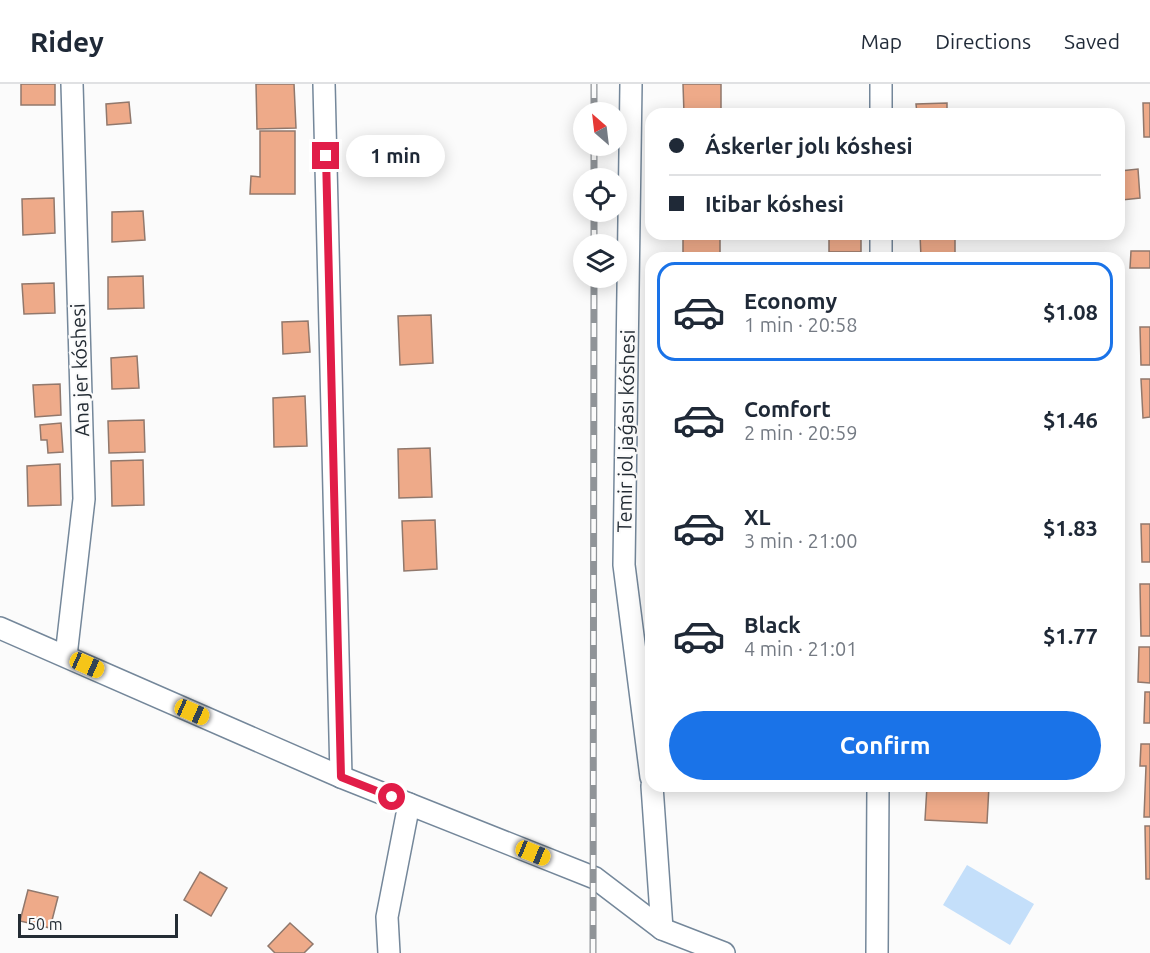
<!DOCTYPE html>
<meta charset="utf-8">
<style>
:root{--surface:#fff;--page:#f6f6f7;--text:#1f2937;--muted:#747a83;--line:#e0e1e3;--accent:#1a73e8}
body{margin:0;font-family:Ubuntu,sans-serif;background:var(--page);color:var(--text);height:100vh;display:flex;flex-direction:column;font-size:22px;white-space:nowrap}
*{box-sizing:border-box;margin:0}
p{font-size:20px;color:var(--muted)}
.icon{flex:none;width:33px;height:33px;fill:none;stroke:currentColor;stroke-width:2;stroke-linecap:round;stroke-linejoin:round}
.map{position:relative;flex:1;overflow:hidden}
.details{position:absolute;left:645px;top:168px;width:480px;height:540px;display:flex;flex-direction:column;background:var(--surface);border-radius:18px;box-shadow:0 3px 15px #0003}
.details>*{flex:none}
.top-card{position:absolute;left:645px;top:24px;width:480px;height:132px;border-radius:18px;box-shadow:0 3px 15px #0003;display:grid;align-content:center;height:132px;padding:0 24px;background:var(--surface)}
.needle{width:39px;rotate:332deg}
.controls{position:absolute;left:573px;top:18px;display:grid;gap:12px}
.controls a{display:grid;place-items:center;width:54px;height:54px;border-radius:50%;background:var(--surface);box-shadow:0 3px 15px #0003;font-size:30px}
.scale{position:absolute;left:18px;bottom:15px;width:160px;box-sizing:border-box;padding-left:6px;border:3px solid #242c34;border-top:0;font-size:16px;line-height:21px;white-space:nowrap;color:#242c34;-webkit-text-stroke:4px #fbfbfb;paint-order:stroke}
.end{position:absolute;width:27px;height:27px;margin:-14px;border:8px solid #e11d48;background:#fff;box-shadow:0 0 0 3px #fff}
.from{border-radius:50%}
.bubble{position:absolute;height:42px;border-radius:21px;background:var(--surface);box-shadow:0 3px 15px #0003;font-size:20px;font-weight:700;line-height:42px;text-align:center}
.car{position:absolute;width:18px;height:36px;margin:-18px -9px;border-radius:8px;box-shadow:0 0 4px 2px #0007;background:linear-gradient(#f5c518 24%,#345 0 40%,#f5c518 0 76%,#345 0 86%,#f5c518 0)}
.top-card b{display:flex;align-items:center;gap:21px;height:57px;font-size:22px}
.top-card b+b{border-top:2px solid var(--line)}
.top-card i{width:15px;height:15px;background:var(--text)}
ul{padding:10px 0 0;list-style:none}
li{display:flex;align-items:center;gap:18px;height:99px;margin:0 12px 9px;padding:0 12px;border:3px solid transparent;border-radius:18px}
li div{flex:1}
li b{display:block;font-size:22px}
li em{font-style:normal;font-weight:700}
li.current{border-color:var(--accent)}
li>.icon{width:54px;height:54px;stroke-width:1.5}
.primary-button{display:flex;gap:12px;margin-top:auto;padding:12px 24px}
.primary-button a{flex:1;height:69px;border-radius:36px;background:var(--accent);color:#fff;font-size:24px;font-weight:700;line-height:69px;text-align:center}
header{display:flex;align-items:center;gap:36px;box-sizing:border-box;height:84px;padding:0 30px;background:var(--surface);border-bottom:2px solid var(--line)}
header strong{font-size:28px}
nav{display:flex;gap:33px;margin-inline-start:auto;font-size:21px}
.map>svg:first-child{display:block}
.green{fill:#c4dffa}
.building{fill:#eeaa89;stroke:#91786c;stroke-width:1.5}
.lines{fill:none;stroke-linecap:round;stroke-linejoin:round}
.minor-casing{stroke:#74879a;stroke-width:24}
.minor{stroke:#fff;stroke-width:21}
.rail-casing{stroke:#909498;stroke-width:7}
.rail{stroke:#fbfbfb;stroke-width:4.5;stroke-dasharray:14;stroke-linecap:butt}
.route{stroke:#e11d48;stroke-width:8}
.labels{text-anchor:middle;stroke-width:4.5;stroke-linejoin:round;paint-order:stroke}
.street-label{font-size:20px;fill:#242c34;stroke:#fbfbfb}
</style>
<header>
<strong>Ridey</strong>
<nav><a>Map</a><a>Directions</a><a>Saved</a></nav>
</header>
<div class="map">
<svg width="1150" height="869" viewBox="0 0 1150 869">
<rect width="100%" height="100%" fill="#fbfbfb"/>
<polygon class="green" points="967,781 1034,820 1010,861 943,821"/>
<g class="building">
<rect x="21" y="0" width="34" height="21"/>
<polygon points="256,0 294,0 296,44 257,45"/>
<polygon points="683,0 721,0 721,30 684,30"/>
<polygon points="129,18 131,39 107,41 106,20"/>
<polygon points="947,19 947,30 917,30 916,20"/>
<polygon points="1143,19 1150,19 1150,53 1144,53"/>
<polygon points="260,47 295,47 295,110 250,110 251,92 260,93"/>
<polygon points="1138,85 1140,114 1122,116 1120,87"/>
<polygon points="54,114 55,149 23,151 22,115"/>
<polygon points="143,127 145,156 112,158 112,128"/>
<rect x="683" y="150" width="37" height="24"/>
<rect x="829" y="150" width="32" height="18"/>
<polygon points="920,150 955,150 955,174 921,174"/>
<polygon points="1131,167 1150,167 1150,184 1130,184"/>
<polygon points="143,192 144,224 108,225 108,193"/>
<polygon points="54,199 55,229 24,230 22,200"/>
<polygon points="431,231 433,279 400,281 398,232"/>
<polygon points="308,237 310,268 283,270 282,238"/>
<polygon points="1140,243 1150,243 1150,281 1141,281"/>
<polygon points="137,272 139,304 112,305 111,274"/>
<polygon points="1141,295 1150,295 1150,333 1143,334"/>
<polygon points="60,300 61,331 35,333 33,301"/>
<polygon points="305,312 307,362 274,363 273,314"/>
<polygon points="144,336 145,368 109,369 108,337"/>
<polygon points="61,339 63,368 48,369 47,356 41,356 40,341"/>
<polygon points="430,364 432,413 399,414 398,365"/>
<polygon points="143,376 144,421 112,422 111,377"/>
<polygon points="60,380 61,421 28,422 27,382"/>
<polygon points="435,436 437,485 404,487 402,437"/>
<polygon points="1141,440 1150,440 1150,478 1142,478"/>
<polygon points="1140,500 1150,500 1150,552 1141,552"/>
<polygon points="1139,563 1150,563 1150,599 1138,598"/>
<polygon points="1145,608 1150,608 1150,639 1144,639"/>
<polygon points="1141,660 1150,660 1150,733 1144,733 1146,682 1140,682"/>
<polygon points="927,702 989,702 987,739 925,736"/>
<polygon points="1145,742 1150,742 1150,795 1146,795"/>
<polygon points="200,788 227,804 211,832 184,816"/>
<polygon points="28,806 58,813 50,844 20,837"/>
<polygon points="290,839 313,860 304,869 275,869 268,862"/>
</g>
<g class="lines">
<g class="minor-casing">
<g id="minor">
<polyline points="324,0 341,693"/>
<polyline points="631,0 624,481 651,693"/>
<polyline points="881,30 881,0"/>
<polyline points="881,174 881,150"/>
<polyline points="0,544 341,693 595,794 662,845 724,869"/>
<polyline points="66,572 84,415 72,0"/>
<polyline points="652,702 662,845"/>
<polyline points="389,869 387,833 409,720"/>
<polyline points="877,869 878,702"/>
</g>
</g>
<use href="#minor" class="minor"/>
<g class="rail-casing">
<g id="rail">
<polyline points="594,0 594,28"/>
<polyline points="594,62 594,94"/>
<polyline points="594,160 594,128"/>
<polyline points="593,869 594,194"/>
</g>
</g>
<use href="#rail" class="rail"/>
</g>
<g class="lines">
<polyline class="route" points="326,72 341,693 392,713"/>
</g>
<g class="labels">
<g class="street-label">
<text transform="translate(80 286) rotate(-92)" y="7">Ana jer kóshesi</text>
<text transform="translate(626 347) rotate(-89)" y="7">Temir jol jaǵası kóshesi</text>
</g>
</g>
</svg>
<div class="controls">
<a><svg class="needle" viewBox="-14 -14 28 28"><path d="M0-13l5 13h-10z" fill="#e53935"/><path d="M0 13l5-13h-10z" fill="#747a83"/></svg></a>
<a><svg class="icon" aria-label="locate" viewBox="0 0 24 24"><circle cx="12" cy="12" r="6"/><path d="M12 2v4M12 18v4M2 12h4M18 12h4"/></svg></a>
<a><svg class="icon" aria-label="layers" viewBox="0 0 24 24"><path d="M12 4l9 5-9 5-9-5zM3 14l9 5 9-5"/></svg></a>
</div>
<div class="scale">50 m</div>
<i class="end from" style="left:392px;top:713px"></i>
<i class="end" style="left:326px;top:72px"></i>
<div class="bubble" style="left:346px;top:51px;width:99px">1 min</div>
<i class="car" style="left:87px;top:581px;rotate:114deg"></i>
<i class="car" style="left:192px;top:628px;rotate:114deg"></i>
<i class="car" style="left:533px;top:769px;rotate:112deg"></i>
<div class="top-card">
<b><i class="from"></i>Áskerler jolı kóshesi</b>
<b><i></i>Itibar kóshesi</b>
</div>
<section class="details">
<ul>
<li class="current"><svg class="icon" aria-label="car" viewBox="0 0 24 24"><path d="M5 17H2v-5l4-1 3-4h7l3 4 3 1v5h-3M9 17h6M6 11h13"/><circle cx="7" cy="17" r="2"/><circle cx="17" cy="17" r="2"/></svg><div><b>Economy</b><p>1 min · 20:58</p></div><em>$1.08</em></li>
<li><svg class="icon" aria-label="car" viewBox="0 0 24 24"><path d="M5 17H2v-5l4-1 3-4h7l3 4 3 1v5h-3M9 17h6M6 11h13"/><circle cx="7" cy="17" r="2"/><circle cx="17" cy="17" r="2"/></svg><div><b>Comfort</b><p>2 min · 20:59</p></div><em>$1.46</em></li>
<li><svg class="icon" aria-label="car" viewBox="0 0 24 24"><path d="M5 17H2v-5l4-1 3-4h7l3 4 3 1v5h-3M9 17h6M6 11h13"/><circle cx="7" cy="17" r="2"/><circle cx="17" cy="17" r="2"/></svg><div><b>XL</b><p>3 min · 21:00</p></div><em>$1.83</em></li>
<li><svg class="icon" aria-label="car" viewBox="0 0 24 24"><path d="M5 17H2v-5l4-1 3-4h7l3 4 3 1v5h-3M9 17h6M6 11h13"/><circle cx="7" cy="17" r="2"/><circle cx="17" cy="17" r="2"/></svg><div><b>Black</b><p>4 min · 21:01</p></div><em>$1.77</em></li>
</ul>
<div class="primary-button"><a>Confirm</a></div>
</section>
</div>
